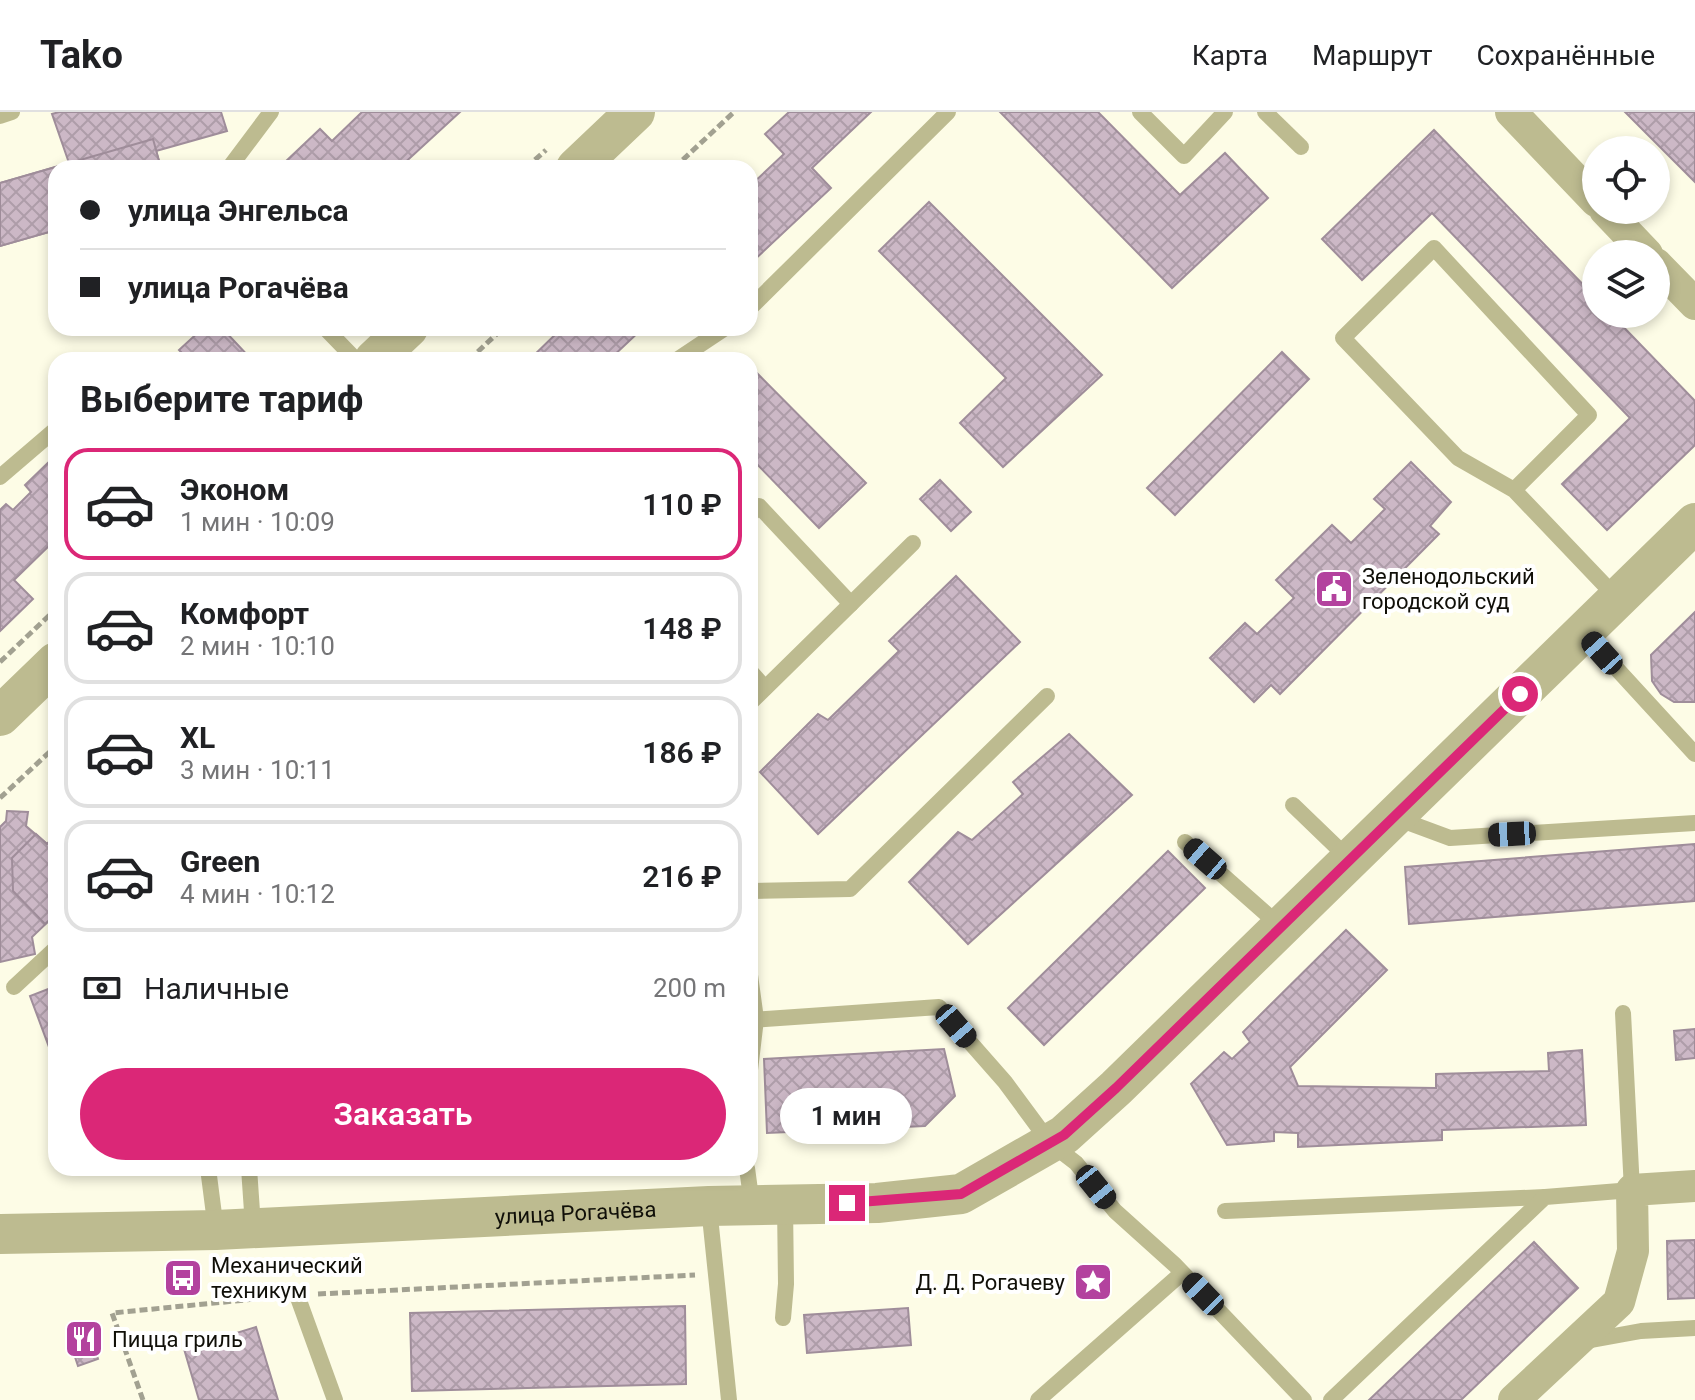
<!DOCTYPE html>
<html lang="ru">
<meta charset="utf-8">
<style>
:root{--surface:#fff;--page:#f6f6f6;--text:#202124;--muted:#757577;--line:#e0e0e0;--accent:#db2777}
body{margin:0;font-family:Roboto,sans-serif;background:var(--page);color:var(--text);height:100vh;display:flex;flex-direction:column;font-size:30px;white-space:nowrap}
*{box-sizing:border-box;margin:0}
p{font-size:26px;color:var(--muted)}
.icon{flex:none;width:44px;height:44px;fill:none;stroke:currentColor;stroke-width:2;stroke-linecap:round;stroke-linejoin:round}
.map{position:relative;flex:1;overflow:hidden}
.side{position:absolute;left:48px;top:240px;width:710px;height:824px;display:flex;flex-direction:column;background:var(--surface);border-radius:24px;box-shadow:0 4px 12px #0003}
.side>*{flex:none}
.hud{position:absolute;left:48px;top:48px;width:710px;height:176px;border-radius:24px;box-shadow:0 4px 12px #0003;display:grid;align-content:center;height:176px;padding:0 32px;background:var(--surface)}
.buttons{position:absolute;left:1582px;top:24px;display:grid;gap:16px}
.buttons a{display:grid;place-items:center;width:88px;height:88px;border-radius:50%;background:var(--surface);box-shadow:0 4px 12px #0003;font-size:40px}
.end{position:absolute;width:36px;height:36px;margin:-18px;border:10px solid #db2777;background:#fff;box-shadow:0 0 0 4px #fff}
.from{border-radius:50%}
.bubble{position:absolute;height:56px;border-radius:28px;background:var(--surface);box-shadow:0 4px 12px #0003;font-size:26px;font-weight:600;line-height:56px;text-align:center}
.car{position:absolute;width:24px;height:48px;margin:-24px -12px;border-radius:10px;box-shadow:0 0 6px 2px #0007;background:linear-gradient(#222 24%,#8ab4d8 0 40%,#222 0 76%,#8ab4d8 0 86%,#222 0)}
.hud b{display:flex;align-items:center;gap:28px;height:76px;font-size:30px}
.hud b+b{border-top:2px solid var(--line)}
.hud i{width:20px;height:20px;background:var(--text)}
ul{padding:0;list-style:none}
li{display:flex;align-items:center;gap:24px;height:112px;margin:0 16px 12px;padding:0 16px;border:4px solid var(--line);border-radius:24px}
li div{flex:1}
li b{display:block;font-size:30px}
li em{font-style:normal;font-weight:600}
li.on{border-color:var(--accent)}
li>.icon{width:72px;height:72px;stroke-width:1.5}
h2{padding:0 32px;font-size:36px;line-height:96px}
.pay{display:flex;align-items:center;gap:20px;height:88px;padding:0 32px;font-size:30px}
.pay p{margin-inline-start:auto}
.button{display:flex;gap:16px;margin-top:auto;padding:16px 32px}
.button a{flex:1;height:92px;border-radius:48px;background:var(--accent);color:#fff;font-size:32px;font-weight:600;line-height:92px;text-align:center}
header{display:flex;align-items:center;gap:48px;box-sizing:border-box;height:112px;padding:0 40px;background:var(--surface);border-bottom:2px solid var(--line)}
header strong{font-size:38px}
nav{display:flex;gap:44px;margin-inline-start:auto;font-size:28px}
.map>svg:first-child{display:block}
.building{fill:url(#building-cross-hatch);stroke:#9f8d9a;stroke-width:2}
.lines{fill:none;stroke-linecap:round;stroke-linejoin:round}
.path{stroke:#a2a191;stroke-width:5;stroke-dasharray:8 4;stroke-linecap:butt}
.service{stroke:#bdbb90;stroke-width:16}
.minor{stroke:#bdbb90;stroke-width:32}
.tertiary{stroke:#bdbb90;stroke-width:40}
.route{stroke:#db2777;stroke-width:10}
.labels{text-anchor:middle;stroke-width:8;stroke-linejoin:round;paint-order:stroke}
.poi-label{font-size:22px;fill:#100f08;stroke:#fff;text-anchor:start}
.street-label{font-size:22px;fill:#100f08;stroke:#fff}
</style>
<header>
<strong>Tako</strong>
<nav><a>Карта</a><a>Маршрут</a><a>Сохранённые</a></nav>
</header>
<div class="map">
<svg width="1695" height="1288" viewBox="0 0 1695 1288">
<defs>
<pattern id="building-cross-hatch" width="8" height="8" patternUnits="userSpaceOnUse" patternTransform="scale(2)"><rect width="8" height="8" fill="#ccb8c6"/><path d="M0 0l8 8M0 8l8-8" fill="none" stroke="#ae9da9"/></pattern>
</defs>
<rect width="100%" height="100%" fill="#fdfce6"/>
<g class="building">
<polygon points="59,0 221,0 227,19 156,39 161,56 56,56 56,118 0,134 0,71 69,51 52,2"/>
<polygon points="362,0 460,0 399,56 289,56 284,51 320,17 332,29"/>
<polygon points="789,0 871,0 812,56 831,76 750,152 750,74 784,42 765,22"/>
<polygon points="1000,0 1098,0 1180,83 1225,41 1268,86 1172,176"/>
<polygon points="1625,0 1695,0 1695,70"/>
<polygon points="1434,18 1596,186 1596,202 1611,202 1695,289 1695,333 1607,418 1562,372 1630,306 1432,101 1362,168 1322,127"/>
<polygon points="153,27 161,56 56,56 56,118 0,134 0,71"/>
<polygon points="929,90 1102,263 1003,355 960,311 1006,266 879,139"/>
<polygon points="203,216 222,216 252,248 189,248 179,238"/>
<polygon points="562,216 643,216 609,248 529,248"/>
<polygon points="1282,240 1309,267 1175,403 1147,376"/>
<polygon points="752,256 866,371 819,416 750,345 750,258"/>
<polygon points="53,346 56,349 56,427 14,468 33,487 0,519 0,398 6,392 13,398 31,380 25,373"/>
<polygon points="1411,350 1451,390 1430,414 1439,422 1280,582 1271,573 1254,590 1210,546 1245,511 1257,522 1294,486 1276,468 1332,413 1351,431 1385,397 1374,387"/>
<polygon points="940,368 971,400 951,419 920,387"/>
<polygon points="956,464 1020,530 818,722 760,660 818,602 828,608 899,539 889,529"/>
<polygon points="1695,500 1695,590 1674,590 1661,582 1652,569 1651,543"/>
<polygon points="1069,622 1132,683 968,832 909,770 958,720 972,728 1023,682 1013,670"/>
<polygon points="7,699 28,700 26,714 47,732 56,723 56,802 32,825 35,842 0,850 0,715 6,709"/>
<polygon points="36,722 47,732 56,723 56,802 45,812 13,779 12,746"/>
<polygon points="1695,732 1695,789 1409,812 1405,755"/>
<polygon points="1168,739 1205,776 1044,933 1008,896"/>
<polygon points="1346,818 1387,858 1290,955 1298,974 1436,976 1436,962 1549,959 1548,941 1582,938 1586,1013 1442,1018 1442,1028 1298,1035 1298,1021 1274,1020 1274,1029 1227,1033 1191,972 1224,940 1232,947 1250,930 1243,920"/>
<polygon points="56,874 56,954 30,884"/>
<polygon points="1695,917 1695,946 1676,948 1674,919"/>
<polygon points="944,937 955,984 925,1014 767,1021 764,947"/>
<polygon points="1695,1128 1695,1186 1668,1187 1667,1129"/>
<polygon points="1534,1130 1578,1176 1461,1288 1369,1288"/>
<polygon points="685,1194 686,1272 412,1279 410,1201"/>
<polygon points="908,1196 911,1233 807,1241 804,1203"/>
<polygon points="256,1215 278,1288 199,1288 184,1237"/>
<polygon points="88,1217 98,1247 78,1254 68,1224"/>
</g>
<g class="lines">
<g class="path">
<polyline points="526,56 546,38"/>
<polyline points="674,56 734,0"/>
<polyline points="469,248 503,216"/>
<polyline points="0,550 56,497"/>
<polyline points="0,686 56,634"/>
<polyline points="318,1182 695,1163"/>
<polyline points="143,1288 112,1201 276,1185"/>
</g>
<g class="service">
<polyline points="1140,0 1184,44 1225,0"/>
<polyline points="1265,0 1301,35"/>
<polyline points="0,4 12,0"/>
<polyline points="229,56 271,0"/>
<polyline points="750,196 948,0"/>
<polyline points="325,216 356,248"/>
<polyline points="677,248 725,216"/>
<polyline points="0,365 56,317"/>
<polyline points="1514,378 1458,346 1343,226 1434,136 1589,303 1514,378 1617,486"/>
<polyline points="750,403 759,394 851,492"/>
<polyline points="1583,520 1695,642"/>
<polyline points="750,559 765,576"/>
<polyline points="750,591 913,431"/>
<polyline points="1293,693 1349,747"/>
<polyline points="1396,706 1450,726 1695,711"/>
<polyline points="1185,730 1280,814"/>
<polyline points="750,779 850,777 1047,584"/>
<polyline points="750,863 756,907 750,958"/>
<polyline points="14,875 56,836"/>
<polyline points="750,908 939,895 1005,970 1050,1031 1076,1051 1115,1099 1175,1153 1304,1288"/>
<polyline points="208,1056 216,1118"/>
<polyline points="249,1056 253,1114"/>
<polyline points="747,1056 752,1093"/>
<polyline points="709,1095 729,1288"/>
<polyline points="1225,1099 1545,1085"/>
<polyline points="297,1183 335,1288"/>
<polyline points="783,1206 786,1172 785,1092"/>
<polyline points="1586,1229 1641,1219 1695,1216"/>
<polyline points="1038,1288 1182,1161"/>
<polyline points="1331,1288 1545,1085 1632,1078 1623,901"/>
</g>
<g class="minor">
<polyline points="1511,0 1596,89"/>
<polyline points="1605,98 1647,142"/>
<polyline points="1656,152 1695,192"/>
<polyline points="1514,1288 1619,1190 1633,1139 1632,1078 1695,1074"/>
</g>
<g class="tertiary">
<polyline points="576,56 635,0"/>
<polyline points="374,248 408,216"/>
<polyline points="0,604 56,550"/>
<path id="s1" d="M0 1122 216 1118 709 1094 877 1091 961 1082 1064 1023 1116 976 1695 411"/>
</g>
</g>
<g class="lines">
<polyline class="route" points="847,1091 961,1082 1064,1023 1116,976 1520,582"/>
</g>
<defs>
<g id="civic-square" transform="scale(2)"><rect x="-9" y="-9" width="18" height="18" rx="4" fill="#b3429e" stroke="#fff"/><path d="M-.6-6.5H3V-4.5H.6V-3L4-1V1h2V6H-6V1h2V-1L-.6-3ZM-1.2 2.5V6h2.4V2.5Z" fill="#fff"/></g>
<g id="bus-square" transform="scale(2)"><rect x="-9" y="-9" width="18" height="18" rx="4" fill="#b3429e" stroke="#fff"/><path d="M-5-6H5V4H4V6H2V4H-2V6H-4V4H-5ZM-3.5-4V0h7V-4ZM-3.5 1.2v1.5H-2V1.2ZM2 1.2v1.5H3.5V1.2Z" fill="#fff"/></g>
<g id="sight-square" transform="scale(2)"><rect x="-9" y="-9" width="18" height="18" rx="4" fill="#b3429e" stroke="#fff"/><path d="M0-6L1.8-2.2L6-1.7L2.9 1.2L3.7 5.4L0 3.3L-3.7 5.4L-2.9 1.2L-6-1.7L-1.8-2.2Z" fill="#fff"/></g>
<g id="restaurant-square" transform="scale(2)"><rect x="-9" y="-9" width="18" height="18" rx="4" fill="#b3429e" stroke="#fff"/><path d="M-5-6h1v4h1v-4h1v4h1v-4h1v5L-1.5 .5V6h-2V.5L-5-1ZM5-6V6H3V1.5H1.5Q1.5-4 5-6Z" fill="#fff"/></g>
</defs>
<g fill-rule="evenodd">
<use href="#civic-square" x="1334" y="477"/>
<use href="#bus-square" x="183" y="1166"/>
<use href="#sight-square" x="1093" y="1170"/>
<use href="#restaurant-square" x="84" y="1227"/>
</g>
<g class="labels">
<g class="poi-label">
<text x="1362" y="472">Зеленодольский<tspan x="1362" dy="25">городской суд</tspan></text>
<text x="211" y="1161">Механический<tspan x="211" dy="25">техникум</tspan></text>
<text x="1065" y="1178" text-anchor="end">Д. Д. Рогачеву</text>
<text x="112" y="1235">Пицца гриль</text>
</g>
<g class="street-label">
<text dy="8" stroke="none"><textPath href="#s1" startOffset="576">улица Рогачёва</textPath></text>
</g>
</g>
</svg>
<div class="buttons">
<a><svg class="icon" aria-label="locate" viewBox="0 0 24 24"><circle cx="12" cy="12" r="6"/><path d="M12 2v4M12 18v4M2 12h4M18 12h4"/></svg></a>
<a><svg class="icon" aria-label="layers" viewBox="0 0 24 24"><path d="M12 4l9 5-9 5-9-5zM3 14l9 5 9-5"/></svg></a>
</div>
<i class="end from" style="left:1520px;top:582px"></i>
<i class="end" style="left:847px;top:1091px"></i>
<div class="bubble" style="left:780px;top:976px;width:132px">1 мин</div>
<i class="car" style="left:1602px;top:541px;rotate:318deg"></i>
<i class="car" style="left:1512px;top:722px;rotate:267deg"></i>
<i class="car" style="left:1205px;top:747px;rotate:311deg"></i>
<i class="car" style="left:956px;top:914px;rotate:139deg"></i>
<i class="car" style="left:1096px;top:1075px;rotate:141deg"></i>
<i class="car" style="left:1203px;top:1182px;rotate:316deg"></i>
<div class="hud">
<b><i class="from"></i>улица Энгельса</b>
<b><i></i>улица Рогачёва</b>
</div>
<section class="side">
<h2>Выберите тариф</h2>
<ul>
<li class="on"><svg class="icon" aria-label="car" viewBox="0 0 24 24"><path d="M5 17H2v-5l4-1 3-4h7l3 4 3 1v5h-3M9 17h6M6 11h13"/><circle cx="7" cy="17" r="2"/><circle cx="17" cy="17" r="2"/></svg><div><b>Эконом</b><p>1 мин · 10:09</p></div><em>110 ₽</em></li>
<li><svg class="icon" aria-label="car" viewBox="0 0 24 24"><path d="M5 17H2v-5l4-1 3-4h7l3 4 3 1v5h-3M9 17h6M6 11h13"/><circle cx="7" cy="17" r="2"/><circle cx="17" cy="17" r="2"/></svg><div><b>Комфорт</b><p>2 мин · 10:10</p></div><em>148 ₽</em></li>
<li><svg class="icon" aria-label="car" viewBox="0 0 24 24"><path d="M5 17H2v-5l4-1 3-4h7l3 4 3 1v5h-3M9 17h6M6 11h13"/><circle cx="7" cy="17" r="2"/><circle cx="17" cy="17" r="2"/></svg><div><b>XL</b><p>3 мин · 10:11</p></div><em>186 ₽</em></li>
<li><svg class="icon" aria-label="car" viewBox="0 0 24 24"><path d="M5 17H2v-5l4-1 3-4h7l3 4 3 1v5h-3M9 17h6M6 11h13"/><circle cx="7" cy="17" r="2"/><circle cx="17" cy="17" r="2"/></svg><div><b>Green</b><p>4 мин · 10:12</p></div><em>216 ₽</em></li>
</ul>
<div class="pay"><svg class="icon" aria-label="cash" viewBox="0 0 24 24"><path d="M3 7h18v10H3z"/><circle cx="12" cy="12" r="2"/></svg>Наличные<p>200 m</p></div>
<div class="button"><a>Заказать</a></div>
</section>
</div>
